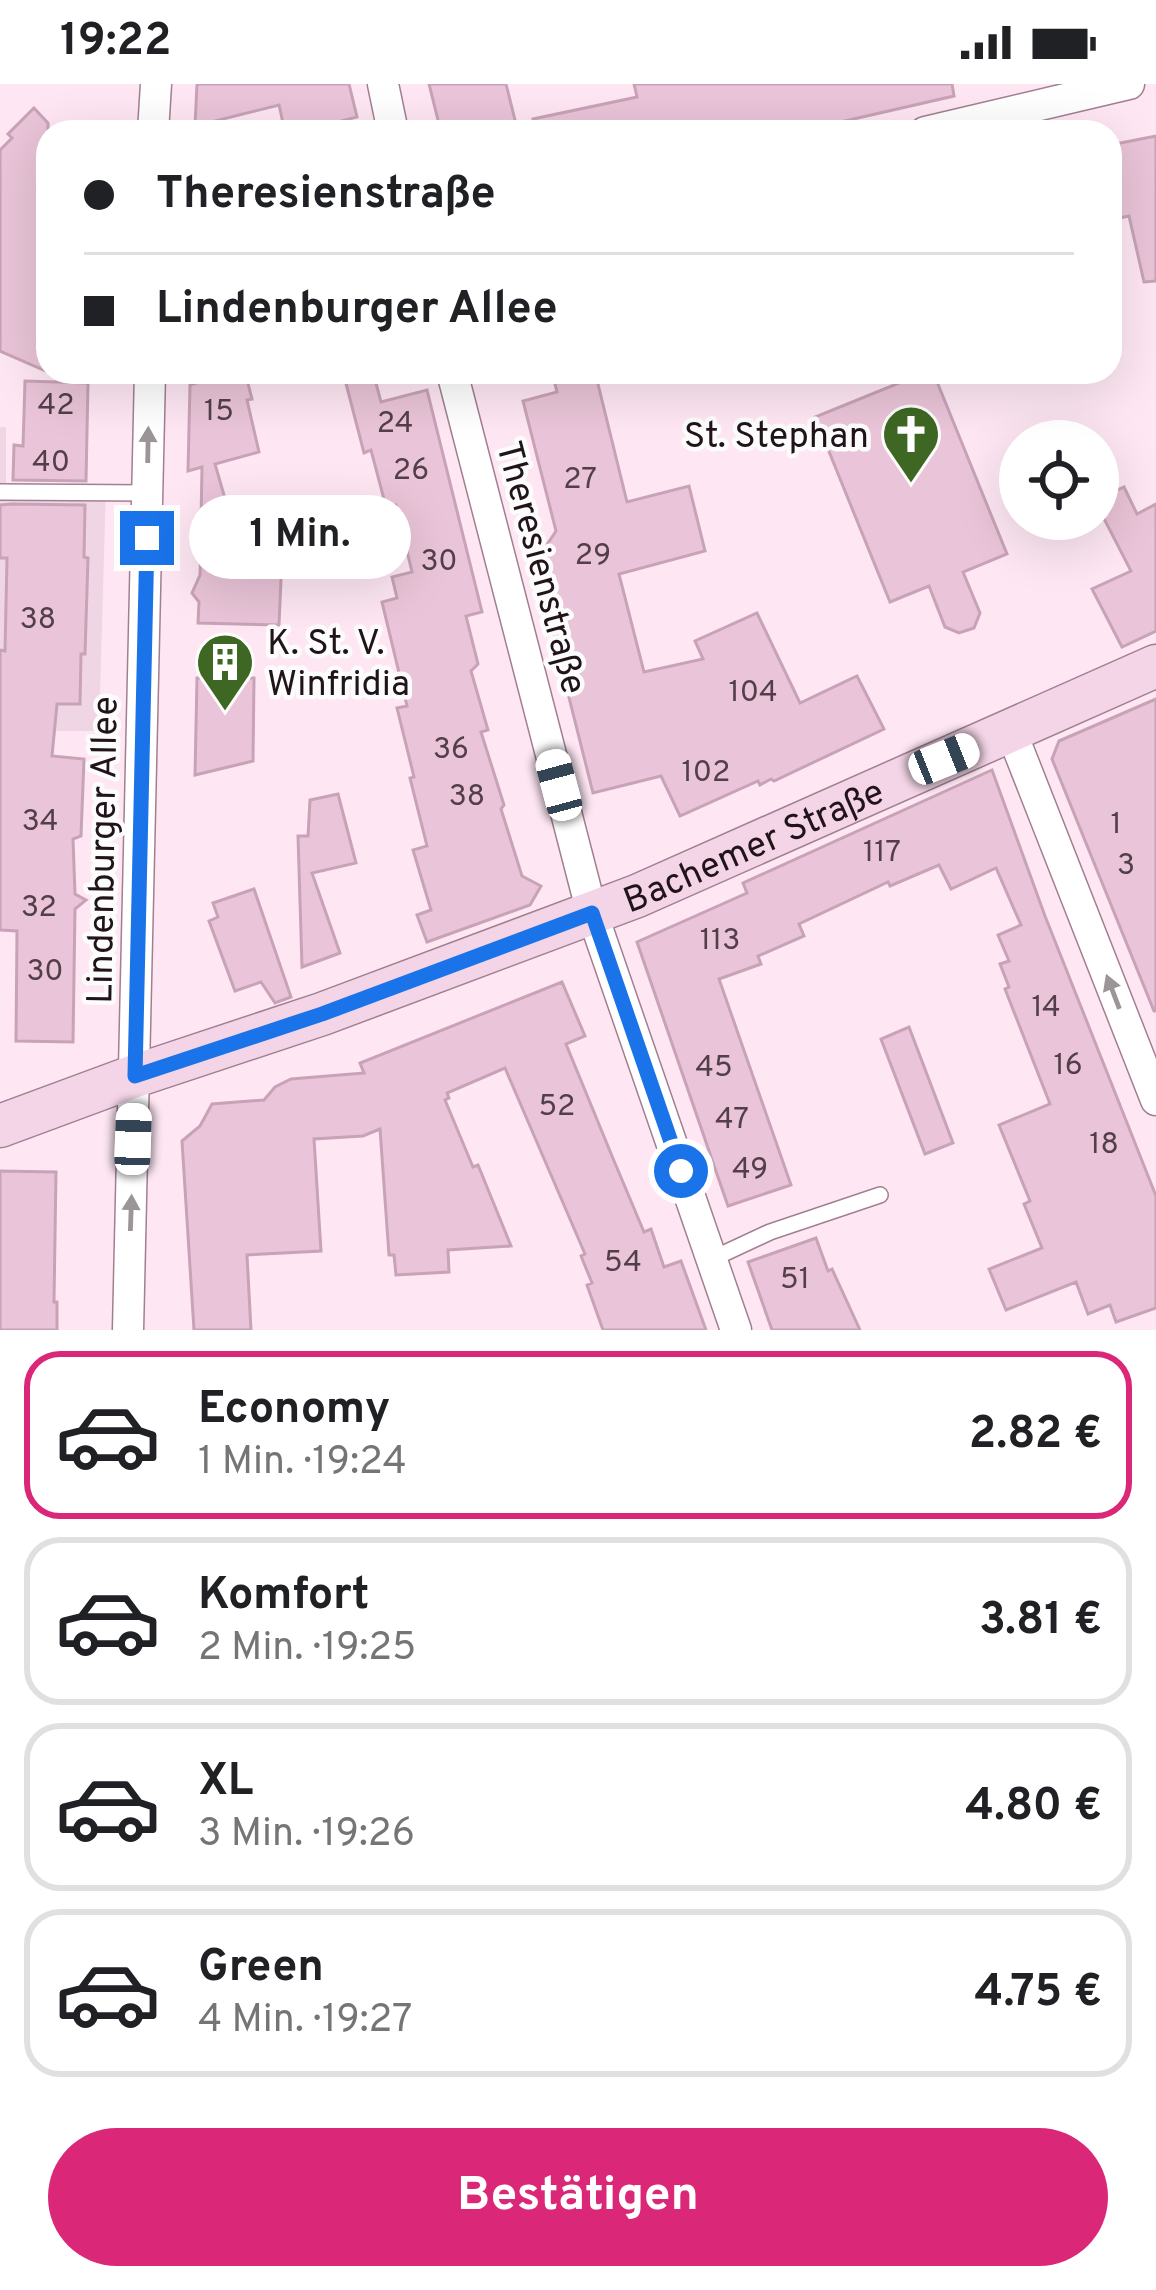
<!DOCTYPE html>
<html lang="de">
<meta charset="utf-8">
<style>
:root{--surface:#fff;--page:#f2f2f2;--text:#202124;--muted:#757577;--line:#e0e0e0;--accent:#db2777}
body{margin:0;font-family:Overpass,sans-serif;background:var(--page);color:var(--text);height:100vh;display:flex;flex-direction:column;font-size:45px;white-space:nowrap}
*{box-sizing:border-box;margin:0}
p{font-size:39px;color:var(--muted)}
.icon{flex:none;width:66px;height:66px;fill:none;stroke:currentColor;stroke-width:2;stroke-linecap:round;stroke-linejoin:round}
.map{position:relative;height:1246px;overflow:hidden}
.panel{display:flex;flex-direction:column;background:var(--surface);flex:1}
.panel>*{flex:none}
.banner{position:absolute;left:36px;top:36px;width:1086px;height:264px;border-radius:36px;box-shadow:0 12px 48px #0002;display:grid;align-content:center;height:264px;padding:0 48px;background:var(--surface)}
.fabs{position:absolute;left:999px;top:336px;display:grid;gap:24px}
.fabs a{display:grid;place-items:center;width:120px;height:120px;border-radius:50%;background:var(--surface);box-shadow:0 12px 48px #0002;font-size:60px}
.end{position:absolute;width:54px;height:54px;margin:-27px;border:15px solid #1a73e8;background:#fff;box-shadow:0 0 0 6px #fff}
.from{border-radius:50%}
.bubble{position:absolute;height:84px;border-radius:42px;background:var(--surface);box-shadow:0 12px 48px #0002;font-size:39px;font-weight:700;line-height:84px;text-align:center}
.car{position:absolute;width:36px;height:72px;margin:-36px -18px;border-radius:15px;box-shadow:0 0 9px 3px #0007;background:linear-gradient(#fff 24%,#345 0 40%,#fff 0 76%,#345 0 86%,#fff 0)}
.banner b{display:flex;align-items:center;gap:42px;height:114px;font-size:45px}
.banner b+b{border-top:3px solid var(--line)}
.banner i{width:30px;height:30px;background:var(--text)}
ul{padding:21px 0 0;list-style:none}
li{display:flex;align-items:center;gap:36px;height:168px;margin:0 24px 18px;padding:0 24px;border:6px solid var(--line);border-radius:36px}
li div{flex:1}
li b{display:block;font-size:45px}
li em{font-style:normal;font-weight:700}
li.active{border-color:var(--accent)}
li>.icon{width:108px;height:108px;stroke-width:1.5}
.primary-button{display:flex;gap:24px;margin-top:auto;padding:24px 48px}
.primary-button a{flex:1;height:138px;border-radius:72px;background:var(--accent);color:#fff;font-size:48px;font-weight:700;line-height:138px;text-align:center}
.status{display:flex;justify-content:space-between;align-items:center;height:84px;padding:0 60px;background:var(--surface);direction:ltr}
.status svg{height:33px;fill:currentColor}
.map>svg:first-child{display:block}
.built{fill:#f0d6e4}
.building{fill:#eac4d8;stroke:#c8a3b7;stroke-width:3}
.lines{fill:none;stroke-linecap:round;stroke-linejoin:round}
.lane-casing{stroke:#a17f91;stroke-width:18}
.street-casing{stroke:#a17f91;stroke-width:33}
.secondary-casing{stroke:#a17f91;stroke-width:45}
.lane{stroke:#fff;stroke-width:15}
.street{stroke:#fff;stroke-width:30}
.secondary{stroke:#f3d5e7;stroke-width:42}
.oneway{fill:#9b9598}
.route{stroke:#1a73e8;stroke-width:15}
.labels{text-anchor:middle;stroke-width:9;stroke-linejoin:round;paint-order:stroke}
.number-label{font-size:30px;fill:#523f4a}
.poi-label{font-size:36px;fill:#20131a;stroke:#fcfcfc;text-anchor:end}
.street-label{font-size:36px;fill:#20131a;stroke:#fcfcfc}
</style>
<div class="status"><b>19:22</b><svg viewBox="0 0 49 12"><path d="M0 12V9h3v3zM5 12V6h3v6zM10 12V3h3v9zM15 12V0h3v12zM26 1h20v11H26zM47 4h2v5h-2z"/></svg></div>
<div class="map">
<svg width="1156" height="1246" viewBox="0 0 1156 1246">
<rect width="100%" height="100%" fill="#fee7f3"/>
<polygon class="built" points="0,343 6,343 6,401 106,402 99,647 0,647"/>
<g class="building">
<polygon points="197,0 349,0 357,33 299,48 285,48 279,21 195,42"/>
<polygon points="429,0 506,0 518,48 441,48"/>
<polygon points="634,0 952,0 954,12 797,48 535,48 533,35 637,13"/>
<polygon points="34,24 48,39 48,288 0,267 0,66 12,54 8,50"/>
<polygon points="1156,52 1156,197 1144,198 1129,132 1110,136 1110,61"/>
<polygon points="229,288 245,288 252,315 247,316 259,368 215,380 228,425 284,427 279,541 198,539 199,518 192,509 200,491 201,460 193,453 201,438 202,383 188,387 190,301"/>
<polygon points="343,288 373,288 381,318 427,306 482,528 466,532 478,580 471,587 488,646 481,648 504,721 501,725 522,792 541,802 530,821 427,858 417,831 431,826 413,766 427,762 410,694 414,693 397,624 407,622 382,518 397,514 392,493 412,488 396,421 386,423 371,366 364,369"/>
<polygon points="552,288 595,288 627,418 689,402 705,467 619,490 644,588 703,575 695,557 757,529 800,619 857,592 884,645 774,697 771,695 760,701 758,697 680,732 661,692 593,709 543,510 554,506 544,465 556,447 523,317 557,308"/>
<polygon points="926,288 933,288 1007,470 963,488 980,529 974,544 959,549 945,543 929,502 890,518 815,333"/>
<polygon points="25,297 88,299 86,397 13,396 14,361 23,362"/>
<polygon points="1124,403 1137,430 1156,420 1156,547 1122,563 1092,505 1131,487 1098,423 1098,415"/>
<polygon points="12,420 85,421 84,473 88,474 85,570 81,570 80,620 57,620 52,672 84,675 81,752 73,755 75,810 86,816 75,825 73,958 16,957 17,847 0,846 0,566 5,567 7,474 0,474 0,421"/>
<polygon points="208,582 242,594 254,594 253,677 195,691 197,594 209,594"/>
<polygon points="1156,615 1156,927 1154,927 1052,675 1059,657"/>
<polygon points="992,686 1045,832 1156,1112 1156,1224 1116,1238 1110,1221 1088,1230 1076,1198 1006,1226 989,1185 1042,1164 1024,1120 1030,1117 999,1041 1050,1020 1005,905 1009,903 1000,880 1009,877 998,851 1021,841 996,784 951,805 939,781 890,802 888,798 799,840 804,852 758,872 761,880 719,895 791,1101 728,1122 637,858 747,809 743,799"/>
<polygon points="338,710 356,779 312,789 340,869 302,883 298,752 308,752 310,716"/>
<polygon points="254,805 291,913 275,919 261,898 235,907 209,837 218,833 213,819"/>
<polygon points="562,898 585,952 566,960 612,1072 644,1148 651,1145 664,1183 681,1177 706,1246 603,1246 587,1201 592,1199 581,1172 585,1170 505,984 447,1009 449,1014 445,1016 473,1083 478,1081 511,1162 448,1166 449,1188 396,1191 394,1171 389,1171 380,1045 363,1052 314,1055 321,1167 247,1171 251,1246 194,1246 182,1057 200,1042 212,1020 264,1016 275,1003 291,995 364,989 360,979"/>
<polygon points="909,943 953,1059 925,1070 881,955"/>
<polygon points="0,1087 56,1088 54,1218 57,1218 57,1246 0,1246"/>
<polygon points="816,1154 828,1187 832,1185 860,1246 772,1246 748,1178"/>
</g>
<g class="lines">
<g class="lane-casing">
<g id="lane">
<polyline points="0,408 148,409"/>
<polyline points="712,1175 770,1148 880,1111"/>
</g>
</g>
<g class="street-casing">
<g id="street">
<polyline points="383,0 393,48"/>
<polyline points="153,48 156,0"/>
<polyline points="925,48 1129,0"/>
<polyline points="452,288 592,829 736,1246"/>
<polyline points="1011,647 1156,1016"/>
<polyline points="128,1246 150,288"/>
</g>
</g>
<g class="secondary-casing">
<g id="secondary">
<path id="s1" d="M0 1042 135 992 322 930 637 812 1156 582"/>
</g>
</g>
<use href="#lane" class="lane"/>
<use href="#street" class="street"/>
<use href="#secondary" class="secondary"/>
</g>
<defs><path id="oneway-solid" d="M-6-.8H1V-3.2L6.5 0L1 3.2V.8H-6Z" transform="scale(3)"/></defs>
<g class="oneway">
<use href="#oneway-solid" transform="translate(148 361) rotate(-89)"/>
<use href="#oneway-solid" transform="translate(1113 908) rotate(-111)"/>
<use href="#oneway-solid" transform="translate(131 1129) rotate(-88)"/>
</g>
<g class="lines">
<polyline class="route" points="147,454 135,992 322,930 592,829 681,1087"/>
</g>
<defs>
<g id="church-pin" transform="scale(3)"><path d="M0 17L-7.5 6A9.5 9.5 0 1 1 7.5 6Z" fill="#3e6723" stroke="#fcfcfc"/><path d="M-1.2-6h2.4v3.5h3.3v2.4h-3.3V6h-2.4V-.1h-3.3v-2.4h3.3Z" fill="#fff"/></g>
<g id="building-pin" transform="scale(3)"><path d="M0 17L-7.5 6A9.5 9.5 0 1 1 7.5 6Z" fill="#3e6723" stroke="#fcfcfc"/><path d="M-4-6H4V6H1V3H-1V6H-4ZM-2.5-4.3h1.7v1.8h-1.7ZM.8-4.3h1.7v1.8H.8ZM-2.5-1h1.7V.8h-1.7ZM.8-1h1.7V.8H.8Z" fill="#fff"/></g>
</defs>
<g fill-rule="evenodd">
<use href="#church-pin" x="911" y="350"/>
<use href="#building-pin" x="225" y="578"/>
</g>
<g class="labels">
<g class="number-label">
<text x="56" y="330">42</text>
<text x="219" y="336">15</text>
<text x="395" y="348">24</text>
<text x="51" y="387">40</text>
<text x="411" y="395">26</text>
<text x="580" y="404">27</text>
<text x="593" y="480">29</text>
<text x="439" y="486">30</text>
<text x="38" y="544">38</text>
<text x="753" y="617">104</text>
<text x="451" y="674">36</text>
<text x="706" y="697">102</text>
<text x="467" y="721">38</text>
<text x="40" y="746">34</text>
<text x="1116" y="749">1</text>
<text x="882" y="777">117</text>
<text x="1126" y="790">3</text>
<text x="39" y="832">32</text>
<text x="720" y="865">113</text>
<text x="45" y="896">30</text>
<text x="1046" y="932">14</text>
<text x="1068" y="990">16</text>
<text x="714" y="992">45</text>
<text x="557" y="1031">52</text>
<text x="732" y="1044">47</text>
<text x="1104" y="1069">18</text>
<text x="750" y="1094">49</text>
<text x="623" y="1187">54</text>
<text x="795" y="1204">51</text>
</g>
<g class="poi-label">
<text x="869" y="363">St. Stephan</text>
<text x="267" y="570" text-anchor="start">K. St. V.<tspan x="267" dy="41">Winfridia</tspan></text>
</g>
<g class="street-label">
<text transform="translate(543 483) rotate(75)" y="13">Theresienstraße</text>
<text dy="13" stroke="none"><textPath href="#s1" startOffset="804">Bachemer Straße</textPath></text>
<text transform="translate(101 766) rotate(-89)" y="13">Lindenburger Allee</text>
</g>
</g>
</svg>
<div class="fabs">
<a><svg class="icon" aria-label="locate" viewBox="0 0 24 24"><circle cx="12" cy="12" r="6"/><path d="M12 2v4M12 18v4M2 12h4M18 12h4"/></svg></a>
</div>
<i class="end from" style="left:681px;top:1087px"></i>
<i class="end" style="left:147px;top:454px"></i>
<div class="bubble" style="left:189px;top:411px;width:222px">1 Min.</div>
<i class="car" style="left:944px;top:675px;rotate:68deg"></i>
<i class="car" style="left:559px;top:701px;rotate:345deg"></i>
<i class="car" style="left:133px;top:1055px;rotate:2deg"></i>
<div class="banner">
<b><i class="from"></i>Theresienstraße</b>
<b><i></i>Lindenburger Allee</b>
</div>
</div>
<section class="panel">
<ul>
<li class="active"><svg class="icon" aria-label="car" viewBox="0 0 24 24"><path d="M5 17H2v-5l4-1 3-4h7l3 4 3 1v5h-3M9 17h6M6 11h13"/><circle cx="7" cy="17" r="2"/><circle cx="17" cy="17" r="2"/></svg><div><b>Economy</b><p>1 Min. · 19:24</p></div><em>2.82 €</em></li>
<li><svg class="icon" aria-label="car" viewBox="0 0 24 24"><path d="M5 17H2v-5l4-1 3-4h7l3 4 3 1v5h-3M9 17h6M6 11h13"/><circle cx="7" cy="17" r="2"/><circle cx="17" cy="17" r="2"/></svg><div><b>Komfort</b><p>2 Min. · 19:25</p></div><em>3.81 €</em></li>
<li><svg class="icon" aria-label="car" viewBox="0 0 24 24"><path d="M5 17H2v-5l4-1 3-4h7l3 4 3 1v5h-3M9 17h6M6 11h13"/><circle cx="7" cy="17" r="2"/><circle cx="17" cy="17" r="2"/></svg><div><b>XL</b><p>3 Min. · 19:26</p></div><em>4.80 €</em></li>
<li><svg class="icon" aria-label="car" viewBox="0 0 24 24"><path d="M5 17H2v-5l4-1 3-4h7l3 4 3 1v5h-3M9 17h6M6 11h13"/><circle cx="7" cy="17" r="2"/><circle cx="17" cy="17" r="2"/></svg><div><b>Green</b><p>4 Min. · 19:27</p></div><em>4.75 €</em></li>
</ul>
<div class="primary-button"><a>Bestätigen</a></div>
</section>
